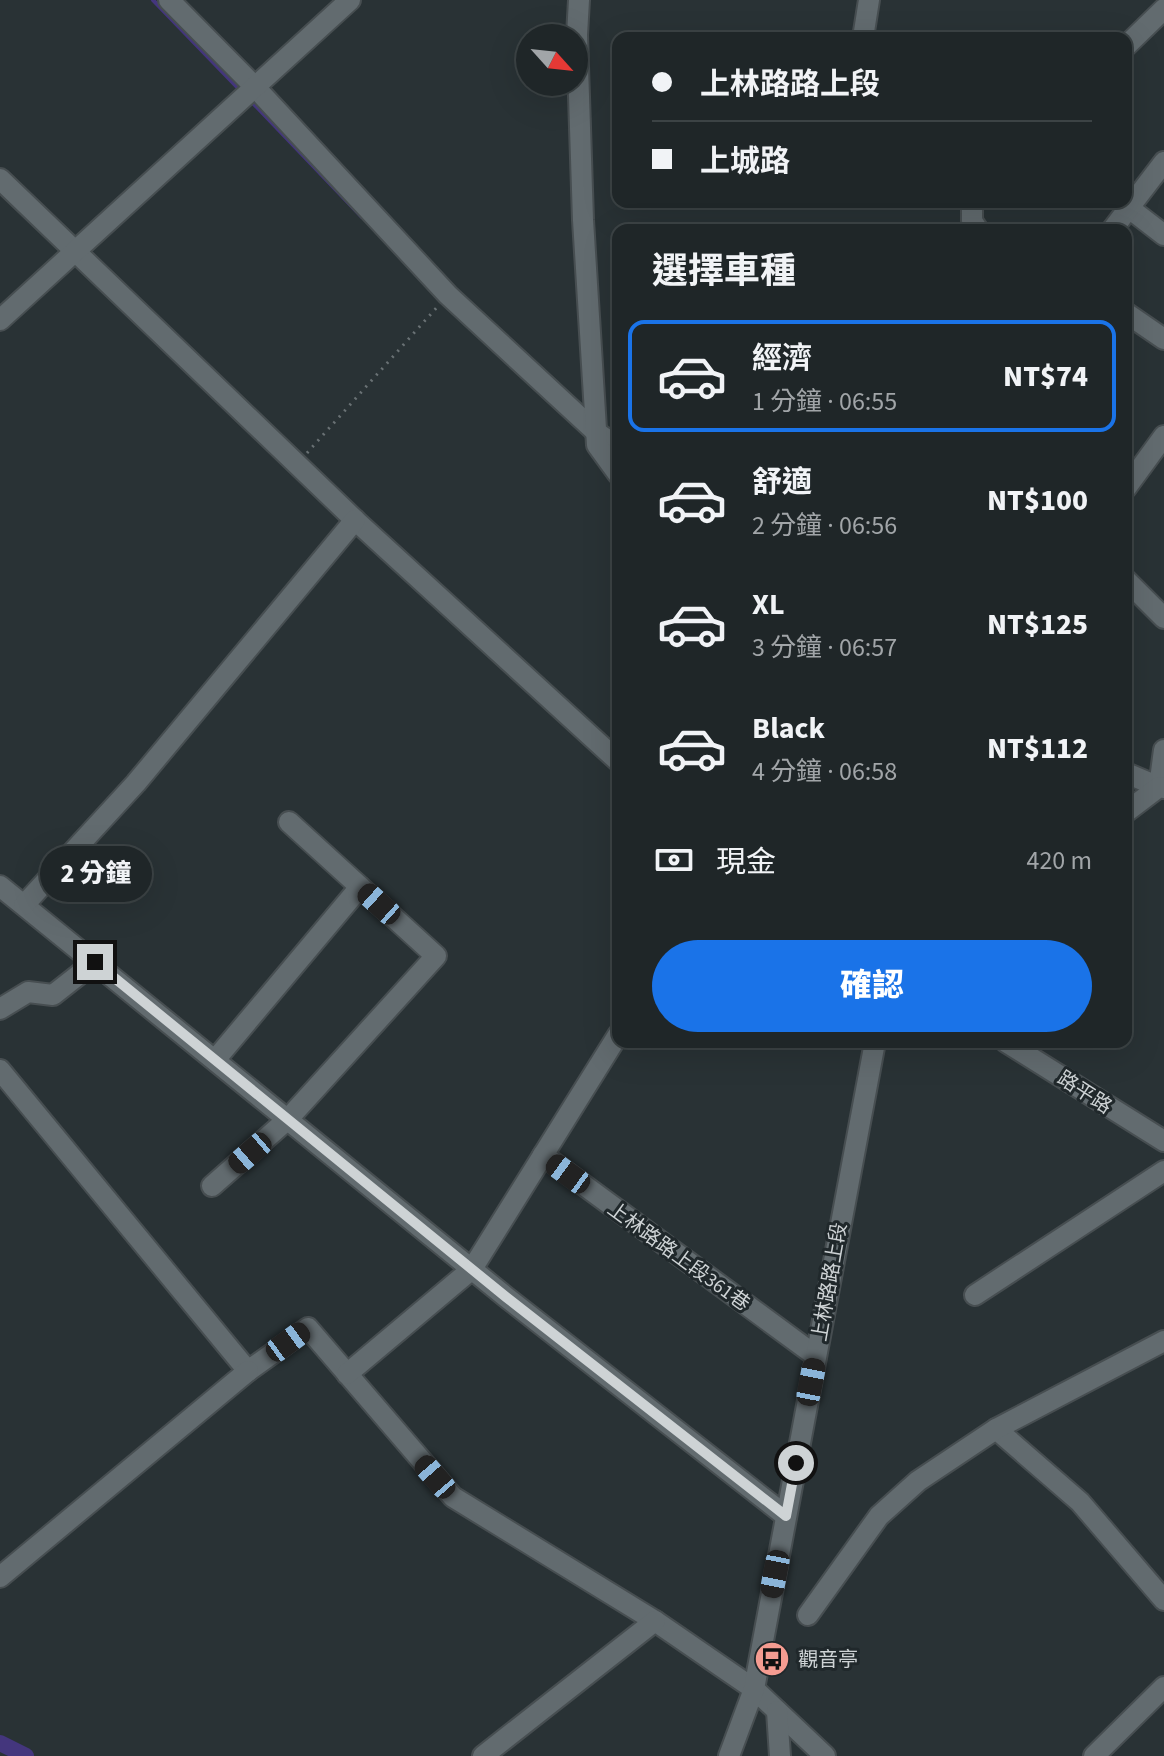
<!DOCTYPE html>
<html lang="zh-TW">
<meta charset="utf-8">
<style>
:root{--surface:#1f2628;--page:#2c3234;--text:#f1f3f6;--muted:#a1a5a8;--line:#3c4345;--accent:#1a73e8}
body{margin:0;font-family:"Source Sans 3","Noto Sans TC",sans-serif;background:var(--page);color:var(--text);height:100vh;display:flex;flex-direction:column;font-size:30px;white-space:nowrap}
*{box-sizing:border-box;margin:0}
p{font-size:26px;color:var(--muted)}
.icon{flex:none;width:44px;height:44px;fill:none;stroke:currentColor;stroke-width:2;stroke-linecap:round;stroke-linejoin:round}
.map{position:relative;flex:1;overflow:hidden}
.drawer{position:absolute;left:612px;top:224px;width:520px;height:824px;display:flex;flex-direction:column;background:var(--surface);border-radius:16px;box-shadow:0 8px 32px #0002,0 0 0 2px var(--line)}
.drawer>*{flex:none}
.banner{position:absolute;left:612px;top:32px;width:520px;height:176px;border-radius:16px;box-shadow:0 8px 32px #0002,0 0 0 2px var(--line);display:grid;align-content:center;height:176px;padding:0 40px;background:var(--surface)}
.needle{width:52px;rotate:117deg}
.fabs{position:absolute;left:516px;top:24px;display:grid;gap:16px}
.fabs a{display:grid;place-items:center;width:72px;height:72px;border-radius:50%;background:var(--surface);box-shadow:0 8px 32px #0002,0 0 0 2px var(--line);font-size:40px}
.end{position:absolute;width:36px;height:36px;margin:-18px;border:10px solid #ced3d5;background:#111;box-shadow:0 0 0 4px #111}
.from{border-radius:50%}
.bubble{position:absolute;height:56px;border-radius:28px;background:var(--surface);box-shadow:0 8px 32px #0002,0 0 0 2px var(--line);font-size:26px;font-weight:800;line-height:56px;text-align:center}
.car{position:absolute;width:24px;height:48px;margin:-24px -12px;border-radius:10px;box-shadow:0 0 6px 2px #0007;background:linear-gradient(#222 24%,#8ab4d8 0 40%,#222 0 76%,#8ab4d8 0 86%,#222 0)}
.banner b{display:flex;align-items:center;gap:28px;height:76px;font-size:30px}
.banner b+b{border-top:2px solid var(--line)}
.banner i{width:20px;height:20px;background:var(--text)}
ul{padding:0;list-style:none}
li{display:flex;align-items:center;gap:24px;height:112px;margin:0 16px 12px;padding:0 24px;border:4px solid transparent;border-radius:16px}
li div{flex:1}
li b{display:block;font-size:30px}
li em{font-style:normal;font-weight:800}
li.active{border-color:var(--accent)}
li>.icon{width:72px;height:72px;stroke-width:1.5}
h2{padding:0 40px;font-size:36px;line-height:96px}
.pay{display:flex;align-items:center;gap:20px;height:88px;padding:0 40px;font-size:30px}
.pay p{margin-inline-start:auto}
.cta{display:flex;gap:16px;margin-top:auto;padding:16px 40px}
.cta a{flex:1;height:92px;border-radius:48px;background:var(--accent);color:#fff;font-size:32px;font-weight:800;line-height:92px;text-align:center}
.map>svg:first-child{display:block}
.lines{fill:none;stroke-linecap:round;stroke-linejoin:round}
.stream{stroke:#44367d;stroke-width:4}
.canal{stroke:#44367d;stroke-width:16}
.minor-casing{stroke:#474e51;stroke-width:24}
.path{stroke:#697174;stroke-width:3;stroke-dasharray:2 6;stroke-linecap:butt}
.minor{stroke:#626b6f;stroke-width:20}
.route{stroke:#ced3d5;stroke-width:10}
.labels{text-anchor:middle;stroke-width:6;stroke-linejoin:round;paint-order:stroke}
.street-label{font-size:20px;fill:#ced3d5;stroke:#20282b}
.poi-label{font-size:20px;fill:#ced3d5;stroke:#20282b;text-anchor:start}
</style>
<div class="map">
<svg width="1164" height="1756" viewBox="0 0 1164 1756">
<rect width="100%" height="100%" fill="#293235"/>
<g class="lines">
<g class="stream">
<polyline points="153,0 240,90"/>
<polyline points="249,99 362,217"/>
</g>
<polyline class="canal" points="0,1743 26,1756"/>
<g class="minor-casing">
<g id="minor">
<polyline points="169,0 254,86 448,295 596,432 618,447"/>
<polyline points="579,0 577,35 583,220 597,445 618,474"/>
<polyline points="863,38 869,0"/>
<polyline points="1126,46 1164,9"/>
<polyline points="0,179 355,520 618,761"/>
<polyline points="972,202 972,221 978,230"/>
<polyline points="1129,208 1164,235"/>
<polyline points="1112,230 1164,162"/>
<polyline points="1126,313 1164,339"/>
<polyline points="0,320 350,0"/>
<polyline points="1126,488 1164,436"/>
<polyline points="1126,580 1164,618"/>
<polyline points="1126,773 1159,787 1164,750"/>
<polyline points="1126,812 1159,787 1164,788"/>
<polyline points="0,886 506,1297 786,1516"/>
<polyline points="24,905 136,783 355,520"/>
<polyline points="0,1009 28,992 53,995 95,962"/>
<polyline points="1006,1042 1164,1141"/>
<polyline points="215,1060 360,887"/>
<polyline points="0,1070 248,1371 308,1328 453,1497 655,1621 754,1689 825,1756"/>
<polyline points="543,1155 816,1356"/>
<polyline points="212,1186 288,1119 436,956 289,822"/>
<polyline points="975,1295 1164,1171"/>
<polyline points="347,1374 472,1269 618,1035"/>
<polyline points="996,1429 1080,1502 1164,1600"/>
<polyline points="0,1577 248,1371"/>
<polyline points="808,1615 879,1516 918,1481 996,1429 1164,1341"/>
<polyline points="777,1711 780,1756"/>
<polyline points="483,1756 655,1621"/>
<polyline points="729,1756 754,1689 875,1042"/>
<polyline points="1094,1756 1164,1687"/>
</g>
</g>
<polyline class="path" points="307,453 438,306"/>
<use href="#minor" class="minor"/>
</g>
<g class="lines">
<polyline class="route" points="95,962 506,1297 786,1516 796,1463"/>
</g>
<defs>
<g id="bus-disc" transform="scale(1.8)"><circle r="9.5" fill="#f59c91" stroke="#20282b"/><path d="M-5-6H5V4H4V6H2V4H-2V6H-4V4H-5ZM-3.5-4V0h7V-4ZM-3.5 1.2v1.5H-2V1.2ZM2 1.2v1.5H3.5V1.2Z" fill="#111"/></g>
</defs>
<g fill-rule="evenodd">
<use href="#bus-disc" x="772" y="1659"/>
</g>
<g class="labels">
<g class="street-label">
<text transform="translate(1085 1092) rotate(33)" y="7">路平路</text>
<text transform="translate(679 1256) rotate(36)" y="7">上林路路上段361巷</text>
<text transform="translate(829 1282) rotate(-80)" y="7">上林路路上段</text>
</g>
<g class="poi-label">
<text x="798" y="1666">觀音亭</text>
</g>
</g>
</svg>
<div class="fabs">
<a><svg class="needle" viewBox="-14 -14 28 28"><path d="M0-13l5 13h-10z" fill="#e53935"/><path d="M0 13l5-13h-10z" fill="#a1a5a8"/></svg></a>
</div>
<i class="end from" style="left:796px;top:1463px"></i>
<i class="end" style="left:95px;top:962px"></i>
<div class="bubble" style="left:40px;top:846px;width:112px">2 分鐘</div>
<i class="car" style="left:379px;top:904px;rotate:312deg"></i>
<i class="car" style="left:250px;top:1153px;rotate:229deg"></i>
<i class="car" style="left:568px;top:1174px;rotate:306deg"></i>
<i class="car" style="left:288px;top:1342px;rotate:54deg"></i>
<i class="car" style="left:811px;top:1382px;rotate:11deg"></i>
<i class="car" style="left:435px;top:1477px;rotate:319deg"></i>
<i class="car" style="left:775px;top:1574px;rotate:191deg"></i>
<div class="banner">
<b><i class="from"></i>上林路路上段</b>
<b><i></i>上城路</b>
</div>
<section class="drawer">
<h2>選擇車種</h2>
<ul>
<li class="active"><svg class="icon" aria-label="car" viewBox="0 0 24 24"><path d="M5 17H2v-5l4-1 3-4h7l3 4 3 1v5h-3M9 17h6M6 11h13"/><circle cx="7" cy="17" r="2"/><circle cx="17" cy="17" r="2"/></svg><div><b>經濟</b><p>1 分鐘 · 06:55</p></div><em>NT$74</em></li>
<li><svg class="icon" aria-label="car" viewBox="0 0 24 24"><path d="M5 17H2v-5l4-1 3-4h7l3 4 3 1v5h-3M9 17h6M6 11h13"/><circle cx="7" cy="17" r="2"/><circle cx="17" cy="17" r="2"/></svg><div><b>舒適</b><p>2 分鐘 · 06:56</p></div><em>NT$100</em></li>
<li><svg class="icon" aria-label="car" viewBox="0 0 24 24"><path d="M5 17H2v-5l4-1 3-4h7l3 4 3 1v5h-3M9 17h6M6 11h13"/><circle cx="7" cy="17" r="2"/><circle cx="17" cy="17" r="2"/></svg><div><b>XL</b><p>3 分鐘 · 06:57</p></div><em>NT$125</em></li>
<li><svg class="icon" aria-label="car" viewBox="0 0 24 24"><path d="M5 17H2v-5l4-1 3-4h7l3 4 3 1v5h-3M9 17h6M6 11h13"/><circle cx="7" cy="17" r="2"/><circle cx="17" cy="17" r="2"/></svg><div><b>Black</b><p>4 分鐘 · 06:58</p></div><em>NT$112</em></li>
</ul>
<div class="pay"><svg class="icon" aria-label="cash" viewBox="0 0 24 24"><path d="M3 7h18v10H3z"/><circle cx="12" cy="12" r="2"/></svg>現金<p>420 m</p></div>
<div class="cta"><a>確認</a></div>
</section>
</div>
